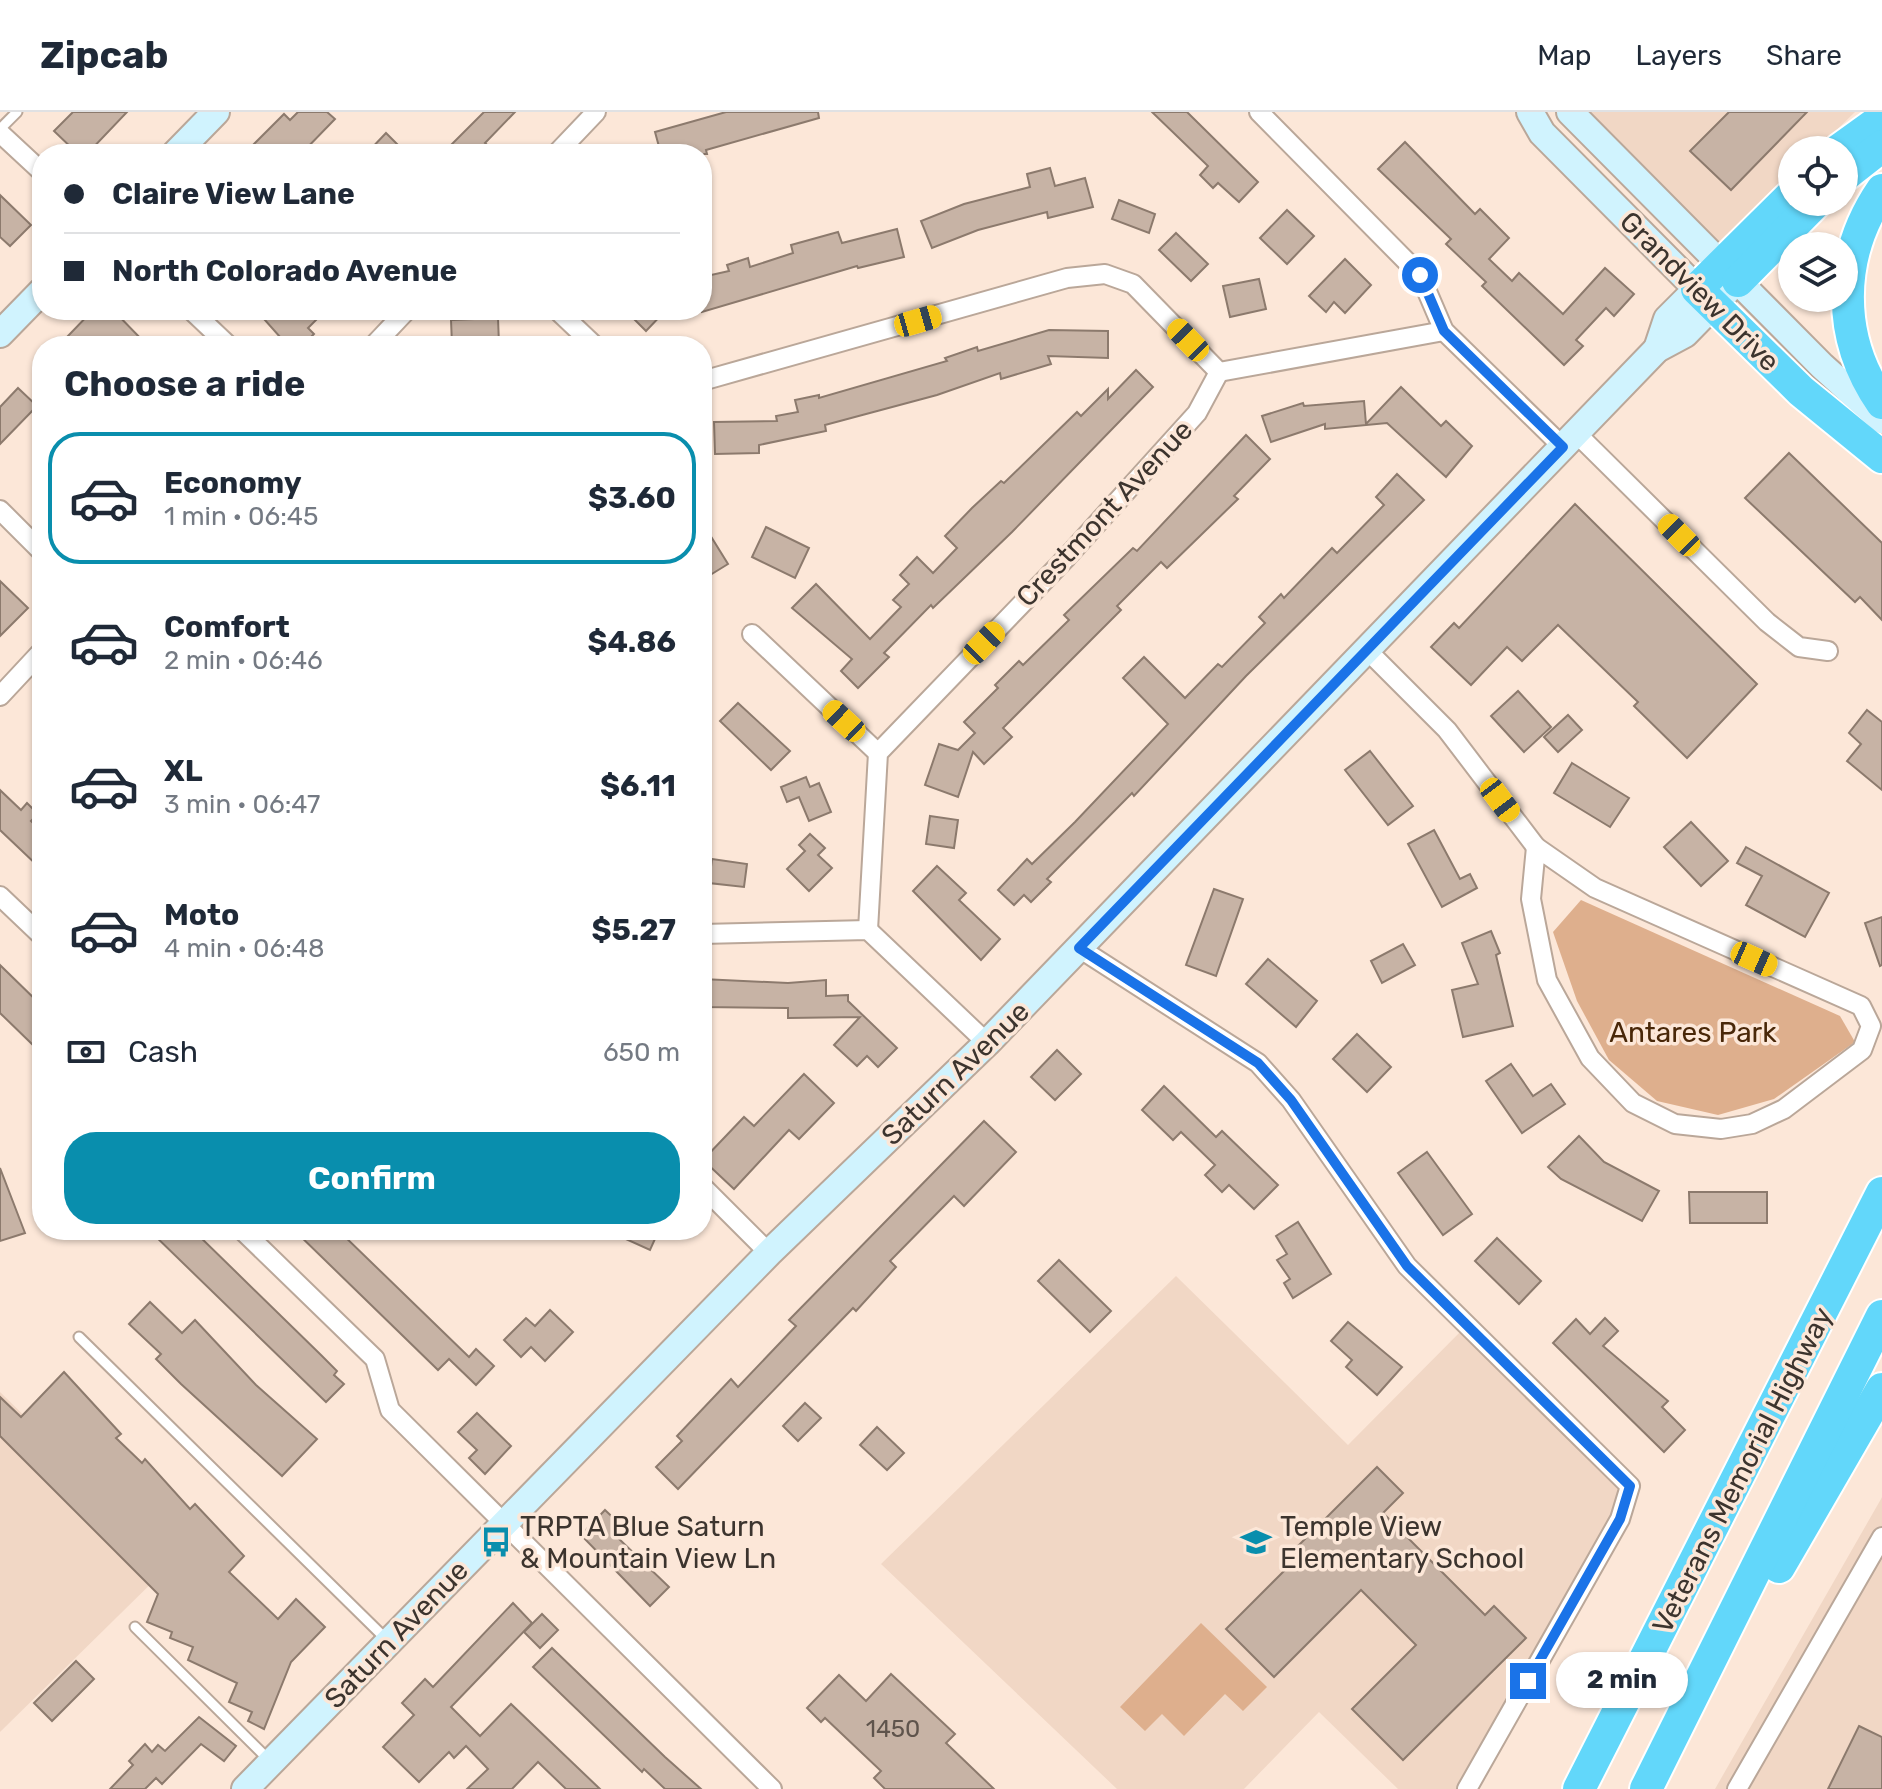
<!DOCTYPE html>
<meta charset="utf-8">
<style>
:root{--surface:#fff;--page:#f2f2f3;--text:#1f2937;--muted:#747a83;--line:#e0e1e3;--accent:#098ead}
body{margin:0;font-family:Rubik,sans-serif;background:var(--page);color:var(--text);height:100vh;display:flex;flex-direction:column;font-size:30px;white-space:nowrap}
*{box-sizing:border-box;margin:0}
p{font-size:26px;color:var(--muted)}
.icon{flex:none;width:44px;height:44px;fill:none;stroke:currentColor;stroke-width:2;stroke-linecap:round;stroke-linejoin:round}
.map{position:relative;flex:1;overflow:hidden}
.panel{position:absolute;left:32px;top:224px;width:680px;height:904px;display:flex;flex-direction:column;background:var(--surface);border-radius:32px;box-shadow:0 2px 6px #0004}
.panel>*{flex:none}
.banner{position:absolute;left:32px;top:32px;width:680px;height:176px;border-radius:32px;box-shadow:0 2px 6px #0004;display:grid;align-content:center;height:176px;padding:0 32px;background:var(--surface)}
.fabs{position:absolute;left:1778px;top:24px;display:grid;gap:16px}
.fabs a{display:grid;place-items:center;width:80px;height:80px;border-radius:50%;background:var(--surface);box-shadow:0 2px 6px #0004;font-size:40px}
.end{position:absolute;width:36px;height:36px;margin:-18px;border:10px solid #1a73e8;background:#fff;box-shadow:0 0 0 4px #fff}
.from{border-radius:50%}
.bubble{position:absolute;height:56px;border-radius:28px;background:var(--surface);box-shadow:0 2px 6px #0004;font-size:26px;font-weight:700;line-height:56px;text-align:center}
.car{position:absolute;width:24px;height:48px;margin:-24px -12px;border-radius:10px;box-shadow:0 0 6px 2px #0007;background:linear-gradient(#f5c518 24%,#345 0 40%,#f5c518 0 76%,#345 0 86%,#f5c518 0)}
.banner b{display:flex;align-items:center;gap:28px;height:76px;font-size:30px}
.banner b+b{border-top:2px solid var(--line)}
.banner i{width:20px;height:20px;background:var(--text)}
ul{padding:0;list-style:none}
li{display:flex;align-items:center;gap:24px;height:132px;margin:0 16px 12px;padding:0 16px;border:4px solid transparent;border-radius:32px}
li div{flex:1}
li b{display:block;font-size:30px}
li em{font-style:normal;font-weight:700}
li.selected{border-color:var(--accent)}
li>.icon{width:72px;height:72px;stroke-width:1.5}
h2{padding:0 32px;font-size:36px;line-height:96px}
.pay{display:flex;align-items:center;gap:20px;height:88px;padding:0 32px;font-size:30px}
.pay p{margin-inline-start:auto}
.cta{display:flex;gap:16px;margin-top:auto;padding:16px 32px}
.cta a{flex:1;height:92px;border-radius:32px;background:var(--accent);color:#fff;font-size:32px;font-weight:700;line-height:92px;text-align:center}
header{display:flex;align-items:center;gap:48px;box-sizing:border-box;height:112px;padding:0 40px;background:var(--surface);border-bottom:2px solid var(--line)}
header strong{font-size:38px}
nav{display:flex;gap:44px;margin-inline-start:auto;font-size:28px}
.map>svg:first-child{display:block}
.built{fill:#f1d7c5}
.green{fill:#deaf8d}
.building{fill:#c7b3a5;stroke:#8c7a6d;stroke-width:2}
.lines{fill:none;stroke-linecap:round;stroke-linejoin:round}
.lane-casing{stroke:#baa799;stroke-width:13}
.street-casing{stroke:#baa799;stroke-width:22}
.secondary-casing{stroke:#baa799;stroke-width:30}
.highway-casing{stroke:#fff;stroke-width:36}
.lane{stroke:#fff;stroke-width:9}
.street{stroke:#fff;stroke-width:18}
.secondary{stroke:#d0f3fe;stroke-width:26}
.highway{stroke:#62d7fa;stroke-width:32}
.route{stroke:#1a73e8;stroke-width:10}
.labels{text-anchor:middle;stroke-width:7;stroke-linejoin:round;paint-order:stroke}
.number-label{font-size:24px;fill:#5f544c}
.street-label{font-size:28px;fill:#3c342e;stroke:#fce7d8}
.park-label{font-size:28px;fill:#492708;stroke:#fce7d8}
.poi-label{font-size:28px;fill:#3c342e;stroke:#fce7d8;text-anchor:start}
</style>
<header>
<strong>Zipcab</strong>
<nav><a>Map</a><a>Layers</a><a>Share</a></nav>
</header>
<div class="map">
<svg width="1882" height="1677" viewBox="0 0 1882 1677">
<rect width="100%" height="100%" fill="#fce7d8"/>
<g class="built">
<polygon points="1570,0 1855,0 1816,38 1792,38 1792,62 1710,141"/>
<polygon points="1176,1164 1348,1333 1466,1214 1630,1374 1467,1677 1398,1677 1319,1600 1244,1677 1117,1677 881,1452"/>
<polygon points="0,1280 173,1450 0,1620"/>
<polygon points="1882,1385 1882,1677 1715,1677 1881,1387"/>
</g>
<g class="green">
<polygon points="1581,788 1840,904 1855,930 1774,987 1718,1003 1657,989 1609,948 1577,889 1553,820"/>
<polygon points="1201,1511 1267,1575 1243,1599 1225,1582 1184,1624 1162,1602 1145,1619 1120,1595"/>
</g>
<g class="building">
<polygon points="73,0 127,0 87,42 78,42 54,19"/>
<polygon points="298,0 327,0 335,7 301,42 244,42 284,2 290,8"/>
<polygon points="484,0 515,0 485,31 497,42 442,42"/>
<polygon points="726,0 818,0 819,6 706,38 707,42 661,42 655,20"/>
<polygon points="1152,0 1187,0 1258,70 1239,90 1218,71 1213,76 1200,63 1208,54"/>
<polygon points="1729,0 1807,0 1731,78 1690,39"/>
<polygon points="386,21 407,42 366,42"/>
<polygon points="1405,30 1475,102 1480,97 1509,126 1489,147 1512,169 1519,161 1563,202 1605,156 1634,182 1614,204 1606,196 1576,228 1583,234 1564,253 1482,174 1486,170 1446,132 1451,127 1378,57"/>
<polygon points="1050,56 1055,74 1085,66 1093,95 1048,106 1047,100 978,118 932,136 921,109 964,92 1030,75 1027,62"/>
<polygon points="0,83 31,113 10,134 0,125"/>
<polygon points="1119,88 1155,102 1149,121 1112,107"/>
<polygon points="1287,98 1314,124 1287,152 1260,126"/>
<polygon points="897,117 904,145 858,156 857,154 702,200 702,165 729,159 727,153 748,146 750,155 793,141 791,133 838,120 842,131"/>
<polygon points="1176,121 1208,152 1191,169 1159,138"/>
<polygon points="1345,147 1371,173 1345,201 1334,190 1326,200 1309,184"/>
<polygon points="1259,167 1266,197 1230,205 1223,174"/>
<polygon points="93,198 113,198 148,234 76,234 67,225"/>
<polygon points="256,198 326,198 308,216 314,222 302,234 288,234"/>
<polygon points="625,198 666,198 646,219"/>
<polygon points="498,206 499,232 452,233 451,208"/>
<polygon points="1049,218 1108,219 1108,246 1048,244 1051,252 1001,267 1000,261 937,283 825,313 826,319 759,333 759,341 715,342 714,310 777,309 776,304 798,300 795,288 819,283 819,286 947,249 945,246 977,235 978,239"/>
<polygon points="1136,258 1153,275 1012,420 933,496 931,493 884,541 889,545 858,576 841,559 852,547 792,496 816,472 870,527 901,495 893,488 909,472 900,463 917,445 933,461 957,436 945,424 972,396 1001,369 1004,371 1077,300 1081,304 1108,277 1108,287"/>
<polygon points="1401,275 1441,314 1446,309 1472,334 1446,365 1387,311 1325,317 1325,312 1271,330 1262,304 1303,291 1304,294 1364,289 1366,312"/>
<polygon points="18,276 37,294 0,332 0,295"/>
<polygon points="1246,323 1270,347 1234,384 1238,387 1167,456 1161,450 1117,494 1121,498 1003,616 1012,625 984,652 973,640 958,685 925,673 939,632 958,638 975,621 964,610 998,576 995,573 1019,549 1023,553 1069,508 1064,503 1133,436 1137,439"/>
<polygon points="1789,341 1882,431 1882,508 1860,485 1855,490 1745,386"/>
<polygon points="1397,362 1424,388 1246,564 1134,684 1132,681 1047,767 1051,770 1031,790 1024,783 1014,793 998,778 1027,747 1032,752 1075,710 1168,612 1123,566 1144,545 1185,586 1218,552 1222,555 1265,511 1259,505 1281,482 1284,486 1332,436 1337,441 1384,393 1376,385"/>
<polygon points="1575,392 1757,572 1687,646 1634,594 1638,590 1558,513 1522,549 1507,535 1471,573 1431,535 1454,511 1459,516"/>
<polygon points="702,410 728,452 702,468"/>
<polygon points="766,415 809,436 795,466 752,445"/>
<polygon points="0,469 28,496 0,524"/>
<polygon points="1518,579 1551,615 1524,640 1491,604"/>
<polygon points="738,591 790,639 771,658 720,609"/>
<polygon points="1867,598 1882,610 1882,678 1847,649 1861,632 1849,621"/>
<polygon points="1568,603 1582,618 1558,640 1544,625"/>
<polygon points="1370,639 1413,694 1388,713 1345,658"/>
<polygon points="1572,651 1629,686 1610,715 1554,681"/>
<polygon points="806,665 810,675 819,671 831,700 809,709 799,685 787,690 781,675"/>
<polygon points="0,678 21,698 27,691 38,702 31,709 42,720 42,758 0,718"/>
<polygon points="930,704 958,708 954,736 926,732"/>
<polygon points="1691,710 1728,749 1701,774 1664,735"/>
<polygon points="1434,718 1460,767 1470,762 1477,776 1442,795 1408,732"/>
<polygon points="810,722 825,736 818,743 832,756 809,779 787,757 805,739 799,733"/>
<polygon points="1746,735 1829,781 1805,825 1746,793 1762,764 1737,751"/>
<polygon points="712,747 747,752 744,775 709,771"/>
<polygon points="937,754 966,781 959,788 1000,827 981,848 913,779"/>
<polygon points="1214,777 1243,787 1216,864 1186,853"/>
<polygon points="1882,805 1882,853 1880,854 1865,811"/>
<polygon points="1491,819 1500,841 1496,843 1513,914 1463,925 1452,878 1478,872 1462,831"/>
<polygon points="1403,832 1415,853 1382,871 1371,849"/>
<polygon points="1268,847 1317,889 1296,915 1246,872"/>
<polygon points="0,853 42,894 42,924 33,933 0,901"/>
<polygon points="702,867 788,871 826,868 826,884 848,883 848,889 897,936 878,955 867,944 857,954 834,933 860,905 788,906 788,896 702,895"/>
<polygon points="1357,922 1391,955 1367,980 1333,947"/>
<polygon points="1057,938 1081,962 1055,988 1031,965"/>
<polygon points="1511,952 1533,984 1551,972 1565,992 1522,1021 1486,969"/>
<polygon points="804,962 834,991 799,1027 789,1018 734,1077 703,1048 744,1005 754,1014"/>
<polygon points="1164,974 1216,1025 1222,1019 1278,1073 1254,1097 1229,1073 1222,1080 1205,1063 1215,1053 1181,1020 1173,1028 1142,998"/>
<polygon points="984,1009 1016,1040 964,1094 954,1084 890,1149 896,1155 856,1199 853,1196 678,1377 656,1355 682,1329 677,1324 731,1267 738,1275 796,1214 789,1208"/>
<polygon points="1579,1024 1604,1050 1659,1079 1642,1109 1561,1067 1548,1055"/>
<polygon points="1427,1040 1472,1102 1443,1123 1398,1061"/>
<polygon points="0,1056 25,1121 0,1129"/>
<polygon points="1689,1080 1767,1080 1767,1111 1690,1111"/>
<polygon points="1298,1110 1331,1162 1293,1186 1284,1171 1290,1167 1277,1148 1287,1142 1276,1124"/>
<polygon points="149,1118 193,1118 321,1243 337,1259 334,1263 344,1272 326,1290"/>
<polygon points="294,1118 338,1118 469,1245 476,1237 494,1254 476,1273 449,1247 438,1258"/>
<polygon points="606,1118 659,1118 650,1138"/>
<polygon points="1497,1126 1541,1169 1519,1192 1475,1149"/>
<polygon points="1059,1148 1111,1199 1090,1220 1038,1169"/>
<polygon points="150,1190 182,1221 195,1208 256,1273 317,1327 282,1364 181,1272 156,1247 161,1242 129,1212"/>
<polygon points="550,1198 573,1220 545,1249 531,1235 521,1245 504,1228 526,1206 535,1214"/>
<polygon points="1605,1206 1618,1219 1603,1234 1668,1289 1662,1295 1685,1318 1664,1340 1553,1231 1576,1207 1590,1222"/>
<polygon points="1348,1210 1402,1255 1377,1283 1346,1255 1352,1248 1331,1229"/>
<polygon points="64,1260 121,1322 116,1326 142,1351 145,1347 190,1397 195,1392 244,1444 229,1460 278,1507 296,1487 325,1515 291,1550 264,1617 248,1609 252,1600 229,1590 237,1571 188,1548 193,1535 170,1526 172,1520 147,1510 158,1482 0,1324 0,1285 21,1305"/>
<polygon points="805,1291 821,1306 798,1329 783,1314"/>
<polygon points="477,1301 511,1334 485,1362 469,1346 477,1338 458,1320"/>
<polygon points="877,1315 904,1341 887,1358 860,1333"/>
<polygon points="1377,1355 1403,1381 1383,1401 1485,1503 1494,1494 1526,1526 1403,1648 1352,1597 1416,1533 1361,1478 1274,1565 1226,1517 1299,1444 1293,1439"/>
<polygon points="605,1398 624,1416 616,1424 669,1475 650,1494 581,1423"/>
<polygon points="513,1491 532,1511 451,1595 480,1624 511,1592 600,1677 566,1677 538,1650 512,1677 467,1677 488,1657 466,1634 454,1646 449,1640 419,1670 383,1635 414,1603 402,1591 425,1567 433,1575"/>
<polygon points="542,1502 558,1518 540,1536 524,1520"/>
<polygon points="552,1536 665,1645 701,1677 665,1677 644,1657 642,1660 533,1555"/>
<polygon points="76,1549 94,1567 52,1609 34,1591"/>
<polygon points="891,1562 955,1622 946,1631 994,1677 885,1677 874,1666 881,1659 825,1606 821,1610 807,1596 839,1563 866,1589"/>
<polygon points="199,1605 236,1634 224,1649 201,1632 162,1672 156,1666 145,1677 110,1677 133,1653 129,1649 145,1632 152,1640 158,1633 165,1639"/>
<polygon points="1859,1614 1882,1625 1882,1677 1828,1677"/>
</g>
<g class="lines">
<g class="lane-casing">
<g id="lane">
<polyline points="0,17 17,0"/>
<polyline points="79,1225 386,1527"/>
<polyline points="135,1515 269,1648"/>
</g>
</g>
<g class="street-casing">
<g id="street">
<polyline points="1259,0 1420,163 1444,219 1563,335"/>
<polyline points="0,21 42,60"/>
<polyline points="556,42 596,0"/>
<polyline points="191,198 229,234"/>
<polyline points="557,198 595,234"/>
<polyline points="373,234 407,198"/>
<polyline points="1219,260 1444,219"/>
<polyline points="702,269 1067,166 1105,162 1133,172 1219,260"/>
<polyline points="1576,321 1767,510 1799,535 1828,539"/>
<polyline points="0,398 42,440"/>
<polyline points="752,522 878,641"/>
<polyline points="1368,539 1447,618 1536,735"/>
<polyline points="0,584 42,539"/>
<polygon points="1536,735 1595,776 1861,894 1871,914 1862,938 1784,997 1752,1012 1721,1017 1675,1012 1633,991 1590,946 1547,868 1531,787"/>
<polyline points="0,784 42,824"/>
<polyline points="868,818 878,641 1067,445 1197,301 1219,260"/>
<polyline points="702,822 868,818 987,931"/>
<polyline points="1079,836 1258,951 1291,988 1407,1154 1630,1374 1620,1407 1467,1677"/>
<polyline points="702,1074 769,1141"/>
<polyline points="242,1118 375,1247 390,1298 772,1677"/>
<polyline points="1737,1677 1882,1425"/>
</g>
</g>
<g class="secondary-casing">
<g id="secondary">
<polyline points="1530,0 1542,21 1697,177 1667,207 1657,237"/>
<polyline points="1570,0 1822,254 1882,308"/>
<polyline points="175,42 216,0"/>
<polyline points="0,222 42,179"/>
<polyline points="245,1677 769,1141 987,931 1657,237 1685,222 1727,179"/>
</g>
</g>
<g class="highway-casing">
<g id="highway">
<polyline points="1839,38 1882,7"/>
<polyline points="1844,64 1882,34"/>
<path d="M1882 78C1837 144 1836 225 1882 291"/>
<polyline points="1792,83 1697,177 1801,279 1882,345"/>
<polyline points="1738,169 1816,90"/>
<polyline points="1779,1455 1882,1277"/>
<polyline points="1579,1677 1882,1081"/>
<polyline points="1646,1677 1882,1204"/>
</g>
</g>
<use href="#lane" class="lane"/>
<use href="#street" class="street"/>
<use href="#secondary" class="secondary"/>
<use href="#highway" class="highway"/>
</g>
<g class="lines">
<polyline class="route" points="1420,163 1444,219 1563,335 1079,836 1258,951 1291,988 1407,1154 1630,1374 1620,1407 1528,1569"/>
</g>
<defs>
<g id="bus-bare" transform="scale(2.4)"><path d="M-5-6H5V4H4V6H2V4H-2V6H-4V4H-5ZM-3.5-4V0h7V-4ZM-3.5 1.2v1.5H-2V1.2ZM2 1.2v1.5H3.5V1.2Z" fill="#098ead" stroke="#fce7d8" stroke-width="2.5" paint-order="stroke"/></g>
<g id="school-bare" transform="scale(2.4)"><path d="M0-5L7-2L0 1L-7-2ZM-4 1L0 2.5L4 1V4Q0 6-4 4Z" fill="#098ead" stroke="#fce7d8" stroke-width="2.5" paint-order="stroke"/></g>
</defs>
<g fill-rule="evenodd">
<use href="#bus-bare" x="496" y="1430"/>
<use href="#school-bare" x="1256" y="1430"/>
</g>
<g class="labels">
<g class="number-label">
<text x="893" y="1625">1450</text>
</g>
<g class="street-label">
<text transform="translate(1700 179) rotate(45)" y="10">Grandview Drive</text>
<text transform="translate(1104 401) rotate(-47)" y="10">Crestmont Avenue</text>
<text transform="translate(955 961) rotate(-44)" y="10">Saturn Avenue</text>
<text transform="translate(1742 1358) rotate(-63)" y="10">Veterans Memorial Highway</text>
<text transform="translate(396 1522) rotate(-46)" y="10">Saturn Avenue</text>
</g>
<g class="park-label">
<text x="1693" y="930">Antares Park</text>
</g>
<g class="poi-label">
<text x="520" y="1424">TRPTA Blue Saturn<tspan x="520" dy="32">&amp; Mountain View Ln</tspan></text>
<text x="1280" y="1424">Temple View<tspan x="1280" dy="32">Elementary School</tspan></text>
</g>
</g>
</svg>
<div class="fabs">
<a><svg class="icon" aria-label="locate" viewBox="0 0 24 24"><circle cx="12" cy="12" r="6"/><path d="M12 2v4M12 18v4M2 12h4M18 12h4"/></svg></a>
<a><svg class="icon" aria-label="layers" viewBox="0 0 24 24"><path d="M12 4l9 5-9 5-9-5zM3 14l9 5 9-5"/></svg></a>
</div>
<i class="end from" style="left:1420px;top:163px"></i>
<i class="end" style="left:1528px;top:1569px"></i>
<div class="bubble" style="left:1556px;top:1540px;width:132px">2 min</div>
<i class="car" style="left:918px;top:209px;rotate:74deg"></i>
<i class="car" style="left:1188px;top:228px;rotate:316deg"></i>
<i class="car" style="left:1679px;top:423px;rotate:315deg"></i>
<i class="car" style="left:984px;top:531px;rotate:44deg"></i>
<i class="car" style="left:844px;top:609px;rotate:313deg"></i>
<i class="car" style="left:1500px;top:688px;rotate:143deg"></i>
<i class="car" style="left:1754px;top:847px;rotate:114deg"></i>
<div class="banner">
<b><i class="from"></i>Claire View Lane</b>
<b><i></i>North Colorado Avenue</b>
</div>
<section class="panel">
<h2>Choose a ride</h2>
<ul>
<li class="selected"><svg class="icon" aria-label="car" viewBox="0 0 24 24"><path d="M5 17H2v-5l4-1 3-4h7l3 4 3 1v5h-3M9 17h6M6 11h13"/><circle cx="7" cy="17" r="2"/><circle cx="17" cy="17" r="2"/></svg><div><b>Economy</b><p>1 min · 06:45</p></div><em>$3.60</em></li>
<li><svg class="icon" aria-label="car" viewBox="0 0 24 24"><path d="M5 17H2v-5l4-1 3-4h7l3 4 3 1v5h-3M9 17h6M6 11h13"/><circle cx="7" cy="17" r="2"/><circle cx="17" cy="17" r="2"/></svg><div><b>Comfort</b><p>2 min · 06:46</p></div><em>$4.86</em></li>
<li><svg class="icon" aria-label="car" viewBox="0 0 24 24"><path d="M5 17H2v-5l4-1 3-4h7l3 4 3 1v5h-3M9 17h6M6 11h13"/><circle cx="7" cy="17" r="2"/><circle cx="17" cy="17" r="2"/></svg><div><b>XL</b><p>3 min · 06:47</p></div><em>$6.11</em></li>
<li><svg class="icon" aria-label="car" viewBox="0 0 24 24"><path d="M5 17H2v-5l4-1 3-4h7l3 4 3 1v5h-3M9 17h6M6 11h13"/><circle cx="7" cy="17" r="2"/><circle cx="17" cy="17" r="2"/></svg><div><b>Moto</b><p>4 min · 06:48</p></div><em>$5.27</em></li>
</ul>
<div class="pay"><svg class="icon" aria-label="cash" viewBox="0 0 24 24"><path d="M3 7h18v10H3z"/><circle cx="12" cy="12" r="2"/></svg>Cash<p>650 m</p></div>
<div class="cta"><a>Confirm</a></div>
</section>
</div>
